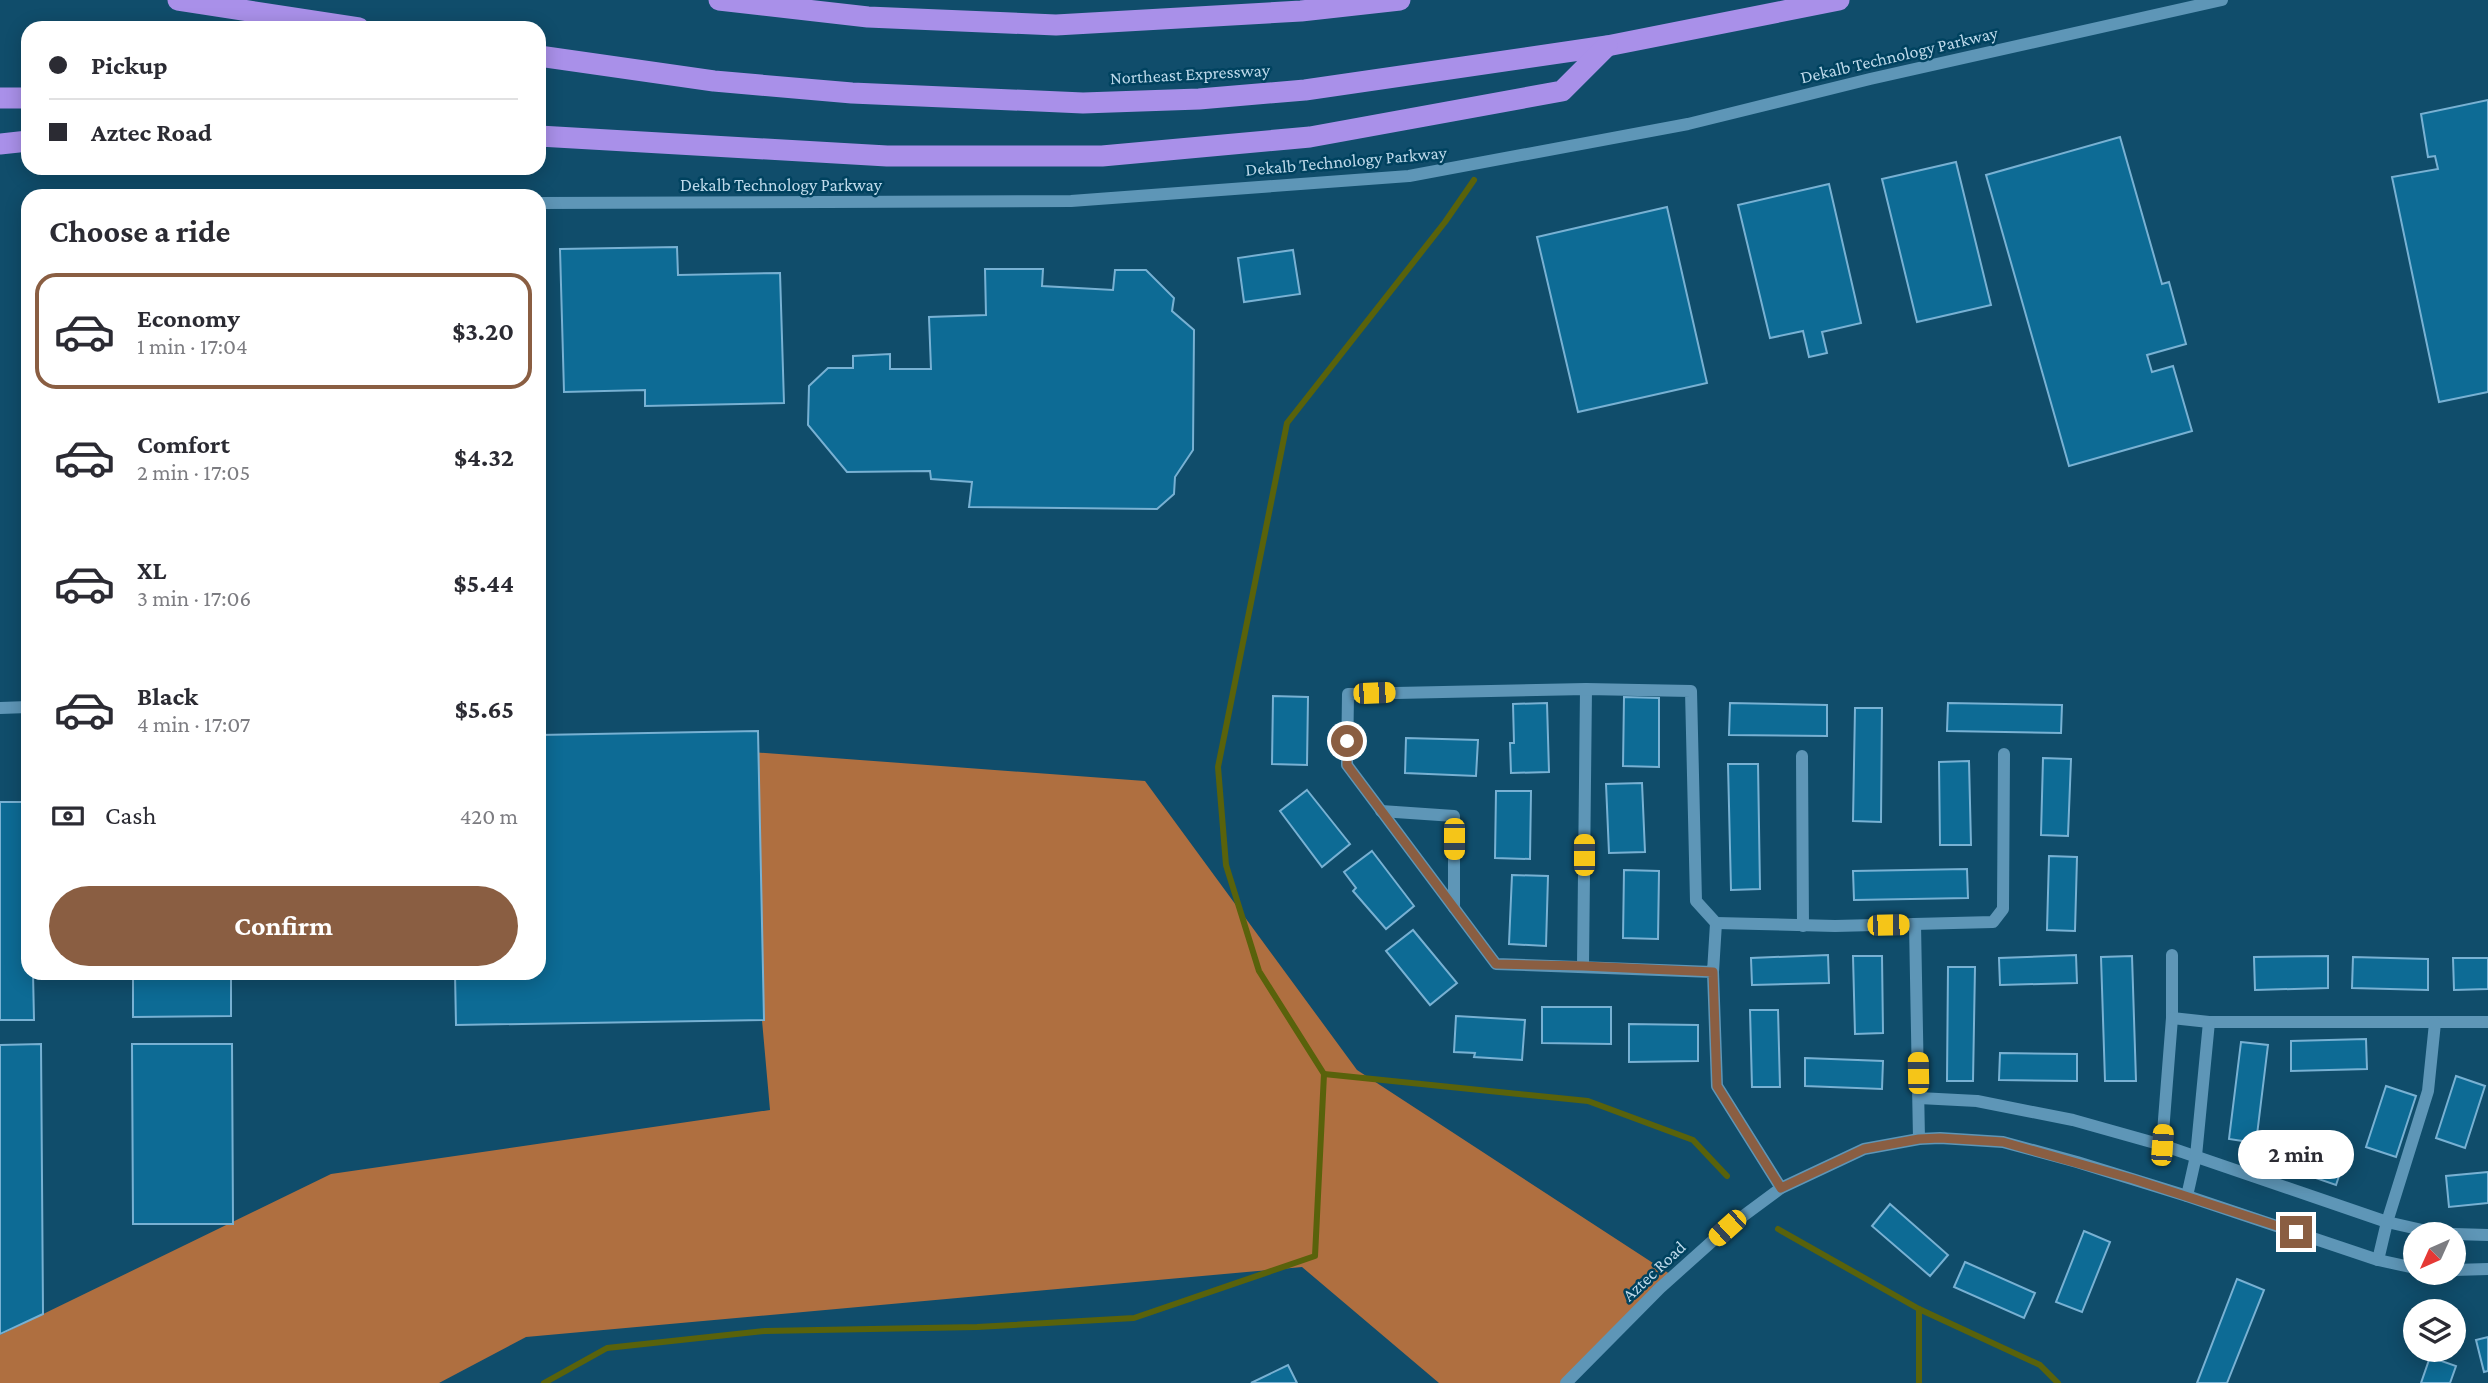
<!DOCTYPE html>
<meta charset="utf-8">
<style>
:root{--surface:#fff;--page:#f2f2f3;--text:#2b2b33;--muted:#7c7c81;--line:#e1e1e2;--accent:#8a5e42}
body{margin:0;font-family:"Crimson Pro",serif;background:var(--page);color:var(--text);height:100vh;display:flex;flex-direction:column;font-size:26px;white-space:nowrap}
*{box-sizing:border-box;margin:0}
p{font-size:23px;color:var(--muted)}
.icon{flex:none;width:38px;height:38px;fill:none;stroke:currentColor;stroke-width:2;stroke-linecap:round;stroke-linejoin:round}
.map{position:relative;flex:1;overflow:hidden}
.drawer{position:absolute;left:21px;top:189px;width:525px;height:791px;display:flex;flex-direction:column;background:var(--surface);border-radius:21px;box-shadow:0 4px 18px #0003}
.drawer>*{flex:none}
.top-card{position:absolute;left:21px;top:21px;width:525px;height:154px;border-radius:21px;box-shadow:0 4px 18px #0003;display:grid;align-content:center;height:154px;padding:0 28px;background:var(--surface)}
.needle{width:46px;rotate:225deg}
.controls{position:absolute;left:2403px;top:1222px;display:grid;gap:14px}
.controls a{display:grid;place-items:center;width:63px;height:63px;border-radius:50%;background:var(--surface);box-shadow:0 4px 18px #0003;font-size:35px}
.end{position:absolute;width:32px;height:32px;margin:-16px;border:9px solid #8a5e42;background:#fff;box-shadow:0 0 0 4px #fff}
.from{border-radius:50%}
.bubble{position:absolute;height:49px;border-radius:24px;background:var(--surface);box-shadow:0 4px 18px #0003;font-size:23px;font-weight:700;line-height:49px;text-align:center}
.car{position:absolute;width:21px;height:42px;margin:-21px -10px;border-radius:9px;box-shadow:0 0 5px 2px #0007;background:linear-gradient(#f5c518 24%,#345 0 40%,#f5c518 0 76%,#345 0 86%,#f5c518 0)}
.top-card b{display:flex;align-items:center;gap:24px;height:66px;font-size:26px}
.top-card b+b{border-top:2px solid var(--line)}
.top-card i{width:18px;height:18px;background:var(--text)}
ul{padding:0;list-style:none}
li{display:flex;align-items:center;gap:21px;height:116px;margin:0 14px 10px;padding:0 14px;border:4px solid transparent;border-radius:21px}
li div{flex:1}
li b{display:block;font-size:26px}
li em{font-style:normal;font-weight:700}
li.selected{border-color:var(--accent)}
li>.icon{width:63px;height:63px;stroke-width:1.5}
h2{padding:0 28px;font-size:32px;line-height:84px}
.pay{display:flex;align-items:center;gap:18px;height:77px;padding:0 28px;font-size:26px}
.pay p{margin-inline-start:auto}
.primary-button{display:flex;gap:14px;margin-top:auto;padding:14px 28px}
.primary-button a{flex:1;height:80px;border-radius:42px;background:var(--accent);color:#fff;font-size:28px;font-weight:700;line-height:80px;text-align:center}
.map>svg:first-child{display:block}
.forest{fill:#af6f40}
.lines{fill:none;stroke-linecap:round;stroke-linejoin:round}
.stream{stroke:#59620b;stroke-width:6}
.building{fill:#0d6b95;stroke:#78b1d3;stroke-width:2}
.minor{stroke:#5e96b7;stroke-width:12}
.highway{stroke:#a990e9;stroke-width:21}
.route{stroke:#8a5e42;stroke-width:9}
.labels{text-anchor:middle;stroke-width:5;stroke-linejoin:round;paint-order:stroke}
.street-label{font-size:18px;fill:#bedaeb;stroke:#00425f}
</style>
<div class="map">
<svg width="2488" height="1383" viewBox="0 0 2488 1383">
<rect width="100%" height="100%" fill="#104d6b"/>
<polygon class="forest" points="738,751 1145,781 1357,1070 1676,1278 1571,1383 1439,1383 1302,1267 526,1337 439,1383 0,1383 0,1335 331,1174 770,1110"/>
<g class="lines">
<g class="stream">
<polyline points="1324,1074 1588,1101 1693,1140 1727,1176"/>
<polyline points="1778,1229 1919,1309 2040,1365 2058,1383"/>
<polyline points="544,1383 607,1348 765,1331 977,1327 1134,1318 1315,1256 1324,1074 1259,971 1226,865 1218,767 1287,423 1445,222 1474,180"/>
<polyline points="1919,1383 1919,1309"/>
</g>
</g>
<g class="building">
<polygon points="2488,100 2488,392 2439,402 2392,177 2438,169 2435,156 2428,157 2421,114"/>
<polygon points="2120,137 2162,284 2169,282 2186,344 2147,355 2152,372 2173,366 2192,431 2069,466 1986,175"/>
<polygon points="1956,162 1991,305 1917,322 1882,179"/>
<polygon points="1829,184 1861,323 1822,332 1827,353 1809,357 1803,331 1770,338 1738,205"/>
<polygon points="1667,207 1707,383 1578,412 1537,237"/>
<polygon points="677,247 678,275 780,273 784,403 645,406 645,390 564,392 560,249"/>
<polygon points="1293,250 1300,294 1244,302 1238,258"/>
<polygon points="985,269 1043,269 1042,286 1113,290 1115,270 1146,270 1174,298 1172,311 1194,330 1193,450 1175,477 1174,494 1157,509 969,507 972,482 931,479 930,471 847,472 808,425 809,386 828,368 853,368 853,356 890,354 890,369 931,369 929,317 986,315"/>
<polygon points="1273,696 1308,697 1307,765 1272,764"/>
<polygon points="1624,697 1659,698 1659,767 1623,766"/>
<polygon points="1547,703 1549,772 1511,773 1510,743 1514,743 1513,704"/>
<polygon points="1730,703 1827,705 1827,736 1729,735"/>
<polygon points="1948,703 2062,705 2061,733 1947,731"/>
<polygon points="1855,708 1882,708 1881,822 1853,821"/>
<polygon points="758,731 764,1020 456,1025 455,973 539,973 539,735"/>
<polygon points="1406,738 1478,740 1476,776 1405,773"/>
<polygon points="2043,758 2071,759 2068,836 2041,835"/>
<polygon points="1969,761 1971,845 1940,845 1939,762"/>
<polygon points="1728,764 1758,764 1760,889 1731,890"/>
<polygon points="1642,783 1645,852 1609,853 1606,784"/>
<polygon points="1307,790 1350,844 1322,867 1280,811"/>
<polygon points="1496,791 1531,791 1530,859 1495,858"/>
<polygon points="0,802 28,802 28,973 33,973 34,1020 0,1020"/>
<polygon points="1372,851 1414,906 1386,929 1353,891 1356,888 1344,872"/>
<polygon points="2049,856 2077,857 2075,931 2047,930"/>
<polygon points="1967,869 1968,898 1854,900 1853,871"/>
<polygon points="1624,870 1659,871 1658,939 1623,938"/>
<polygon points="1512,875 1548,876 1546,946 1509,944"/>
<polygon points="1413,930 1457,983 1430,1005 1386,951"/>
<polygon points="1828,955 1829,983 1752,985 1751,958"/>
<polygon points="2076,955 2077,983 2000,985 1999,958"/>
<polygon points="1853,956 1882,956 1883,1033 1855,1034"/>
<polygon points="2132,956 2136,1081 2105,1081 2101,957"/>
<polygon points="2328,956 2328,988 2255,990 2254,957"/>
<polygon points="2353,957 2428,959 2428,990 2352,988"/>
<polygon points="2453,958 2488,958 2488,989 2454,990"/>
<polygon points="1948,967 1975,967 1973,1081 1947,1081"/>
<polygon points="133,973 231,973 231,1016 133,1017"/>
<polygon points="1542,1007 1611,1007 1611,1044 1542,1043"/>
<polygon points="1750,1010 1778,1010 1780,1087 1752,1087"/>
<polygon points="1456,1016 1525,1020 1522,1060 1474,1057 1475,1053 1454,1052"/>
<polygon points="1629,1024 1698,1025 1698,1061 1629,1062"/>
<polygon points="2366,1039 2367,1069 2291,1071 2291,1041"/>
<polygon points="2241,1042 2268,1045 2256,1143 2229,1139"/>
<polygon points="41,1044 43,1314 0,1334 0,1045"/>
<polygon points="132,1044 232,1044 233,1224 133,1224"/>
<polygon points="2000,1053 2077,1054 2077,1081 1999,1080"/>
<polygon points="1805,1058 1883,1061 1882,1089 1805,1086"/>
<polygon points="2456,1076 2485,1086 2465,1148 2436,1138"/>
<polygon points="2386,1086 2416,1096 2396,1157 2366,1147"/>
<polygon points="2286,1134 2346,1155 2336,1185 2275,1164"/>
<polygon points="2488,1172 2488,1203 2449,1207 2446,1176"/>
<polygon points="1890,1204 1948,1255 1930,1276 1872,1226"/>
<polygon points="2084,1231 2110,1242 2082,1312 2056,1302"/>
<polygon points="1965,1262 2035,1293 2024,1318 1954,1287"/>
<polygon points="2237,1279 2264,1290 2227,1383 2197,1383"/>
<polygon points="2488,1337 2488,1371 2484,1372 2476,1340"/>
<polygon points="2430,1357 2456,1366 2450,1383 2421,1383"/>
<polygon points="1288,1365 1297,1383 1251,1383"/>
</g>
<g class="lines">
<g class="minor">
<polyline points="539,203 1071,201 1409,176 1688,124 1870,79 2222,0"/>
<polyline points="0,708 28,707"/>
<polyline points="1802,756 1803,926"/>
<polyline points="1381,811 1454,816 1454,908"/>
<polyline points="1716,923 1835,926 1993,922 2003,909 2004,754"/>
<polyline points="1915,924 1919,1139"/>
<polyline points="2172,955 2172,1018 2162,1145 2387,1222 2431,1232 2449,1234"/>
<polyline points="1583,966 1586,689"/>
<polyline points="1713,972 1496,964 1347,765 1348,694 1586,689 1691,691 1696,901 1716,923 1713,972 1717,1086 1781,1188"/>
<polyline points="2172,1018 2209,1022 2488,1022"/>
<polyline points="1919,1098 1977,1101 2073,1120 2162,1145"/>
<polyline points="2187,1196 2196,1156 2209,1022"/>
<polyline points="2454,1234 2488,1235"/>
<polyline points="2378,1260 2387,1222 2428,1091 2435,1023"/>
<polyline points="2454,1270 2488,1269"/>
<polyline points="1566,1383 1660,1288 1727,1228 1781,1188 1864,1149 1919,1139 1940,1138 2003,1142 2077,1162 2187,1196 2378,1260 2415,1268"/>
</g>
<g class="highway">
<polyline points="178,0 359,28"/>
<polyline points="719,0 868,17 1056,25 1301,11 1400,0"/>
<polyline points="539,56 714,81 852,93 1083,103 1199,99 1305,90 1607,46 1839,0"/>
<polyline points="0,98 28,98"/>
<polyline points="539,136 887,156 1102,156 1310,137 1562,91 1607,46"/>
<polyline points="0,144 28,141"/>
</g>
</g>
<g class="lines">
<polyline class="route" points="1347,741 1347,765 1496,964 1583,966 1713,972 1717,1086 1781,1188 1864,1149 1919,1139 1940,1138 2003,1142 2133,1179 2296,1232"/>
</g>
<g class="labels">
<g class="street-label">
<text transform="translate(1899 55) rotate(-13)" y="6">Dekalb Technology Parkway</text>
<text transform="translate(1190 74) rotate(-3)" y="6">Northeast Expressway</text>
<text transform="translate(1346 161) rotate(-5)" y="6">Dekalb Technology Parkway</text>
<text x="781" y="191">Dekalb Technology Parkway</text>
<text transform="translate(1654 1271) rotate(-43)" y="6">Aztec Road</text>
</g>
</g>
</svg>
<div class="controls">
<a><svg class="needle" viewBox="-14 -14 28 28"><path d="M0-13l5 13h-10z" fill="#e53935"/><path d="M0 13l5-13h-10z" fill="#7c7c81"/></svg></a>
<a><svg class="icon" aria-label="layers" viewBox="0 0 24 24"><path d="M12 4l9 5-9 5-9-5zM3 14l9 5 9-5"/></svg></a>
</div>
<i class="end from" style="left:1347px;top:741px"></i>
<i class="end" style="left:2296px;top:1232px"></i>
<div class="bubble" style="left:2238px;top:1130px;width:116px">2 min</div>
<i class="car" style="left:1374px;top:693px;rotate:88deg"></i>
<i class="car" style="left:1454px;top:839px;rotate:180deg"></i>
<i class="car" style="left:1584px;top:855px;rotate:0deg"></i>
<i class="car" style="left:1888px;top:925px;rotate:89deg"></i>
<i class="car" style="left:1918px;top:1073px;rotate:359deg"></i>
<i class="car" style="left:2162px;top:1145px;rotate:4deg"></i>
<i class="car" style="left:1727px;top:1228px;rotate:228deg"></i>
<div class="top-card">
<b><i class="from"></i>Pickup</b>
<b><i></i>Aztec Road</b>
</div>
<section class="drawer">
<h2>Choose a ride</h2>
<ul>
<li class="selected"><svg class="icon" aria-label="car" viewBox="0 0 24 24"><path d="M5 17H2v-5l4-1 3-4h7l3 4 3 1v5h-3M9 17h6M6 11h13"/><circle cx="7" cy="17" r="2"/><circle cx="17" cy="17" r="2"/></svg><div><b>Economy</b><p>1 min · 17:04</p></div><em>$3.20</em></li>
<li><svg class="icon" aria-label="car" viewBox="0 0 24 24"><path d="M5 17H2v-5l4-1 3-4h7l3 4 3 1v5h-3M9 17h6M6 11h13"/><circle cx="7" cy="17" r="2"/><circle cx="17" cy="17" r="2"/></svg><div><b>Comfort</b><p>2 min · 17:05</p></div><em>$4.32</em></li>
<li><svg class="icon" aria-label="car" viewBox="0 0 24 24"><path d="M5 17H2v-5l4-1 3-4h7l3 4 3 1v5h-3M9 17h6M6 11h13"/><circle cx="7" cy="17" r="2"/><circle cx="17" cy="17" r="2"/></svg><div><b>XL</b><p>3 min · 17:06</p></div><em>$5.44</em></li>
<li><svg class="icon" aria-label="car" viewBox="0 0 24 24"><path d="M5 17H2v-5l4-1 3-4h7l3 4 3 1v5h-3M9 17h6M6 11h13"/><circle cx="7" cy="17" r="2"/><circle cx="17" cy="17" r="2"/></svg><div><b>Black</b><p>4 min · 17:07</p></div><em>$5.65</em></li>
</ul>
<div class="pay"><svg class="icon" aria-label="cash" viewBox="0 0 24 24"><path d="M3 7h18v10H3z"/><circle cx="12" cy="12" r="2"/></svg>Cash<p>420 m</p></div>
<div class="primary-button"><a>Confirm</a></div>
</section>
</div>
